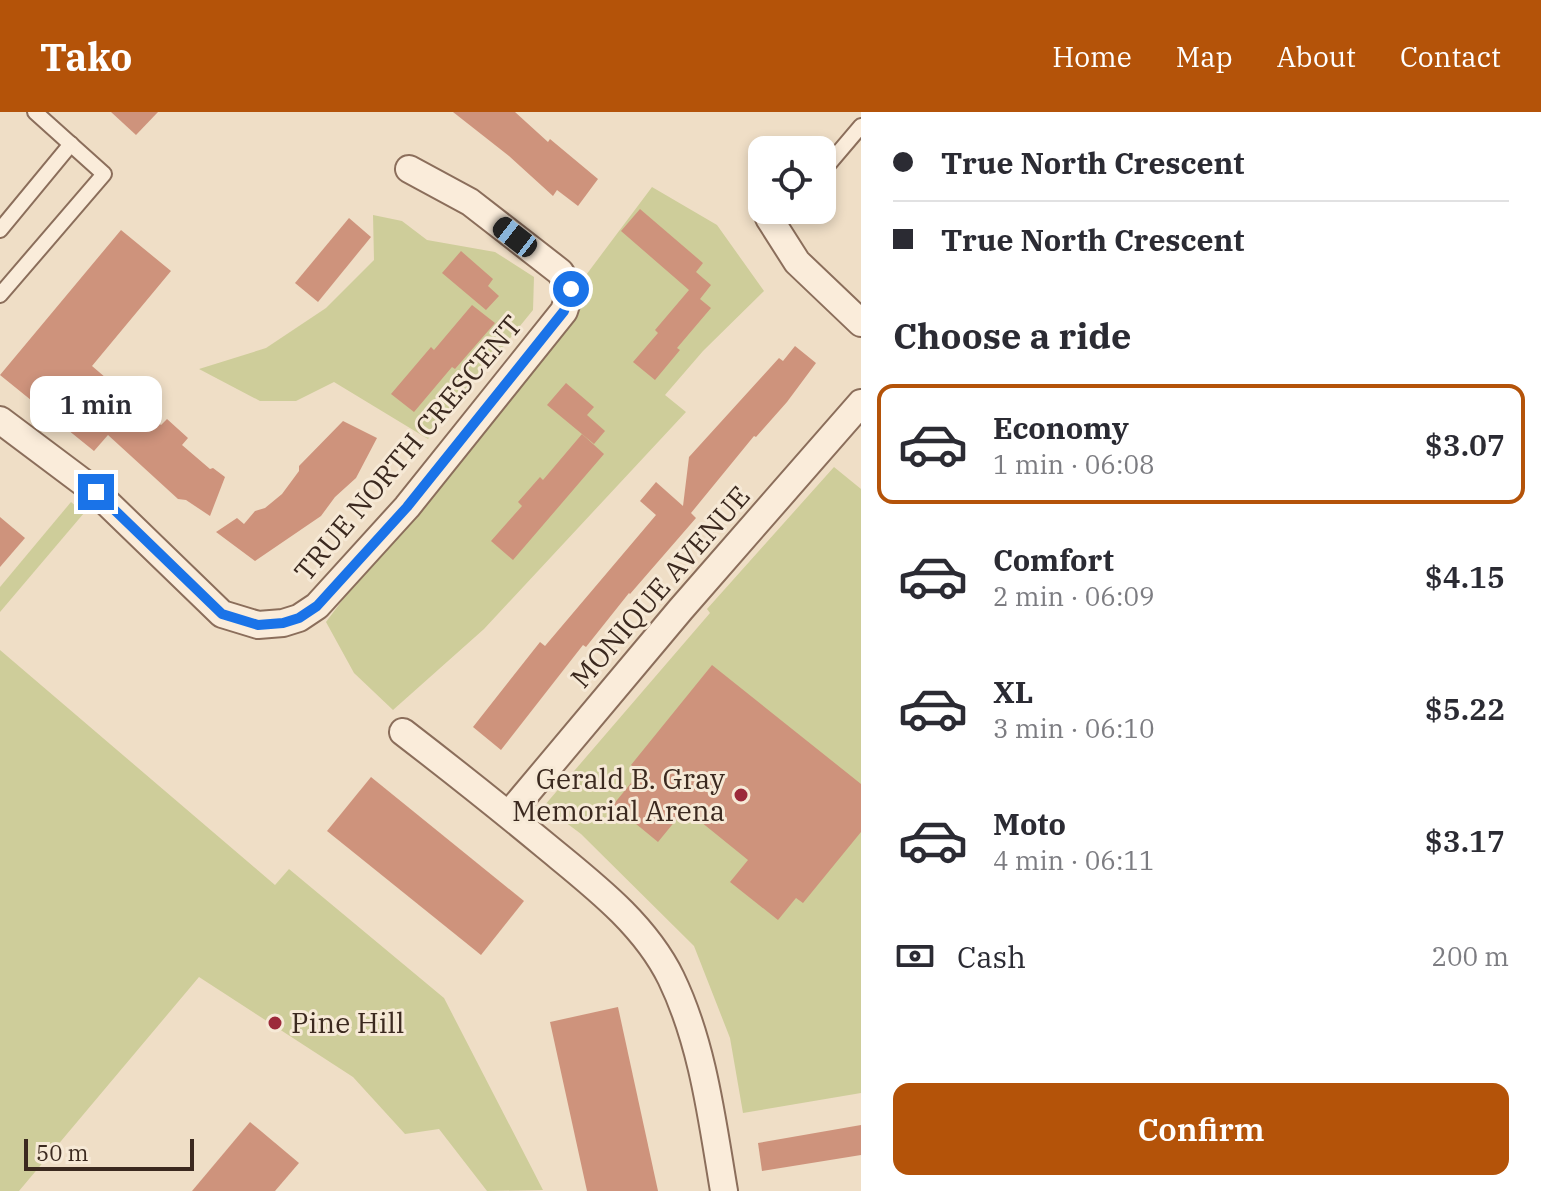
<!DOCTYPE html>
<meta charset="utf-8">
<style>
:root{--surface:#fff;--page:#f7f7f7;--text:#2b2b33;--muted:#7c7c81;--line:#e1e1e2;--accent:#b45309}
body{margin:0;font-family:"IBM Plex Serif",serif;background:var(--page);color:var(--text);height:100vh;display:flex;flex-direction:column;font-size:30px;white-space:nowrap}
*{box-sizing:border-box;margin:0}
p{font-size:26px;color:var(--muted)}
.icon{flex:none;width:44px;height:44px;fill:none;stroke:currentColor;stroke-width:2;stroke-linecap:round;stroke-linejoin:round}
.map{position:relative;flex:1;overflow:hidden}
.drawer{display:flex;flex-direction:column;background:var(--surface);width:680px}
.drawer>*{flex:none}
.guide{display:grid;align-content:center;height:176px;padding:0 32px;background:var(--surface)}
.buttons{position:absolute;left:748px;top:24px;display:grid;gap:16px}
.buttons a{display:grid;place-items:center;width:88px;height:88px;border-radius:16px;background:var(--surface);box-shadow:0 4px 12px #0003;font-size:40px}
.scale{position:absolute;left:24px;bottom:20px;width:170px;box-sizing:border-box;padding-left:8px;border:4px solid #3b291f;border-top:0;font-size:22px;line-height:28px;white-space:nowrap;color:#3b291f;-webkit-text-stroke:6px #f6e9d6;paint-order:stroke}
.end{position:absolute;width:36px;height:36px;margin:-18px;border:10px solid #1a73e8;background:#fff;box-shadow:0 0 0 4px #fff}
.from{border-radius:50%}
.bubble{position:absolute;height:56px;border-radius:16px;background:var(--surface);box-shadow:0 4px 12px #0003;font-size:26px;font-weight:600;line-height:56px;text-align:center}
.car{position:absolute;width:24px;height:48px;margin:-24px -12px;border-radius:10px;box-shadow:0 0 6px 2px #0007;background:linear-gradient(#222 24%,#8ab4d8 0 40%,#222 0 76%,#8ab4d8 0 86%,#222 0)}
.guide b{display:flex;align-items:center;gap:28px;height:76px;font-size:30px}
.guide b+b{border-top:2px solid var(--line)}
.guide i{width:20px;height:20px;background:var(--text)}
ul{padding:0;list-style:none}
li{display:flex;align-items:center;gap:24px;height:120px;margin:0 16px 12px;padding:0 16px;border:4px solid transparent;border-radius:16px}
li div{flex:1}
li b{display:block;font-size:30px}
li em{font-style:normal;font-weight:600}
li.current{border-color:var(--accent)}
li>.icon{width:72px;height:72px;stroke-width:1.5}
h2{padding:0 32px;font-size:36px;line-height:96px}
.pay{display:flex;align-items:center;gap:20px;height:88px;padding:0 32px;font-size:30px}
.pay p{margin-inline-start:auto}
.cta{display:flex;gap:16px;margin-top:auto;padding:16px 32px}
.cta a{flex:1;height:92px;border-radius:16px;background:var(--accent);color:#fff;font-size:32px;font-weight:600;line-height:92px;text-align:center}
header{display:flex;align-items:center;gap:48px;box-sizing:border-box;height:112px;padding:0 40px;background:var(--accent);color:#fff}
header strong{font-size:38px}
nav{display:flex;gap:44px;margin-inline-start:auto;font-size:28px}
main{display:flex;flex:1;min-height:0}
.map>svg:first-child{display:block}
.green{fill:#cecd9a}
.building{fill:#ce937c}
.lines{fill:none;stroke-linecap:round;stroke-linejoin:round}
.lane-casing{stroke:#8b6e5b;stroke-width:18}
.street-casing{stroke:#8b6e5b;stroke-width:30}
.lane{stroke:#faecda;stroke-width:14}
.street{stroke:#faecda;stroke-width:26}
.route{stroke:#1a73e8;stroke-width:10}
.poi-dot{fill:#9c2a3a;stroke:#f6e9d6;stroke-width:3}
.labels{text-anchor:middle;stroke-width:6;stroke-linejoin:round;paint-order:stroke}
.street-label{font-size:28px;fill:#3b291f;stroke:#f6e9d6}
.poi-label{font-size:28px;fill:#3b291f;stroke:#f6e9d6;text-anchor:end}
</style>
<header>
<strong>Tako</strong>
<nav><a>Home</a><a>Map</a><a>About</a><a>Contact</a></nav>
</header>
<main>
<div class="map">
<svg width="861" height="1079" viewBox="0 0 861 1079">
<rect width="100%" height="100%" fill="#efdec6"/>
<g class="green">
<polygon points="652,75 717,113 764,179 703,239 665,283 686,300 484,517 393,598 354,561 326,510"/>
<polygon points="373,103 402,109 427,128 495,140 534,165 533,198 428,327 334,270 296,289 260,289 199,257 266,236 326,196 374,148"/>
<polygon points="834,355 861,377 861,981 743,1001 730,926 694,834 581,722 544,694 710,501 707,497"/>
<polygon points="71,390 84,401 0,500 0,475"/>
<polygon points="0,538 275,773 289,757 444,886 543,1078 487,1079 439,1017 405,1022 353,965 199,865 19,1079 0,1079"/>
</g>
<g class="building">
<polygon points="111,0 158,0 136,23"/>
<polygon points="453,0 515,0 548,30 550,27 598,67 578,94 557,78 553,84 509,44"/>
<polygon points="640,97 703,151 696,160 711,173 700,187 711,196 677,236 680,238 655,268 633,250 658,221 655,218 689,178 621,119"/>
<polygon points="349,106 371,125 318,190 295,171"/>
<polygon points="121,118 171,159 92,254 161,313 167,307 188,326 182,333 210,357 213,356 225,365 210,404 186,388 178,387 108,323 94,339 0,263"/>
<polygon points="461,139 493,167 488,174 499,184 486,198 442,161"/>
<polygon points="472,193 495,211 455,257 452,255 414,300 391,282 431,235 434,238"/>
<polygon points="795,234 816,251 787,290 756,325 754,324 691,401 696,406 630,482 629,481 586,535 583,533 501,638 473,615 540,530 545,534 656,403 640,389 656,370 683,394 689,345 779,246 783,249"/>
<polygon points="566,271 594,295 587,303 605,319 594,332 547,293"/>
<polygon points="343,309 377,326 356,366 335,385 321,404 255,449 216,420 237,406 244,412 255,399 265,396 282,382 299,359 299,354"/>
<polygon points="582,322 604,342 513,448 491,429 522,394 518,390 540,365 543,368"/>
<polygon points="0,405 25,426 0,455"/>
<polygon points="712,553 861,672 861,720 803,791 796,786 778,808 730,770 748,748 685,697 658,730 613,693 640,660 631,653"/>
<polygon points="371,665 524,789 481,843 327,719"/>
<polygon points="618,895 658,1079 587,1079 550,910"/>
<polygon points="250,1010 299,1051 275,1079 192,1079"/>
<polygon points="861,1013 861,1043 762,1059 758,1031"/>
</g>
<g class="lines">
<g class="lane-casing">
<g id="lane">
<polyline points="822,60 861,14"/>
<polyline points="0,118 71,32"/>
<polyline points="0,183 104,62 35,0"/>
</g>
</g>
<g class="street-casing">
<g id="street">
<polyline points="769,106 797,150 861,211"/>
<polyline points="0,308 96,380 222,502 258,513 283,511 299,506 317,494 407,395 564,199 571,177 560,160 470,90 409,57"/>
<path d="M403 620C451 657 499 695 546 734 592 772 644 811 671 866 703 932 712 1008 724 1079"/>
<polyline points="509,702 681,497 861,291"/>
</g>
</g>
<use href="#lane" class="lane"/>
<use href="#street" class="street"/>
</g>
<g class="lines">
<polyline class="route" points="96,380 222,502 258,513 283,511 299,506 317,494 407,395 564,199 571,177"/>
</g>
<g class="poi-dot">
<circle cx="741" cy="683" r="8"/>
<circle cx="275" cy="911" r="8"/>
</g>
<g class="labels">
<g class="street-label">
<text transform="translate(408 336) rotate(-50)" y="10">TRUE NORTH CRESCENT</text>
<text transform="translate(660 475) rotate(-49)" y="10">MONIQUE AVENUE</text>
</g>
<g class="poi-label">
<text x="725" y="677">Gerald B. Gray<tspan x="725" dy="32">Memorial Arena</tspan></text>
<text x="291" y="921" text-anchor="start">Pine Hill</text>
</g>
</g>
</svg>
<div class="buttons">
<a><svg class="icon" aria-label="locate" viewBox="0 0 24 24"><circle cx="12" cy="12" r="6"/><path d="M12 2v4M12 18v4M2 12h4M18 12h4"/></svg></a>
</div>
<div class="scale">50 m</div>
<i class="end from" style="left:571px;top:177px"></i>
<i class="end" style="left:96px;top:380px"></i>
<div class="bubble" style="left:30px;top:264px;width:132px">1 min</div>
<i class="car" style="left:515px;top:125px;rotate:308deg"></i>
</div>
<section class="drawer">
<div class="guide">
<b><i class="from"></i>True North Crescent</b>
<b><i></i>True North Crescent</b>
</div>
<h2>Choose a ride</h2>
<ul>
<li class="current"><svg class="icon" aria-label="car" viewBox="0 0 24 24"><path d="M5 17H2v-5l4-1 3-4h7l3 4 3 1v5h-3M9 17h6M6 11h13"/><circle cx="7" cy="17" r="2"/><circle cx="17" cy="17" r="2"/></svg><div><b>Economy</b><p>1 min · 06:08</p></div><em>$3.07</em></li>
<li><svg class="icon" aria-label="car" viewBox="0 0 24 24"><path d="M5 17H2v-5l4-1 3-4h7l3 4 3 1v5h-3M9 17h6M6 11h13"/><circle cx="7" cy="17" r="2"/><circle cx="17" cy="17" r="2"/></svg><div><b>Comfort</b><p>2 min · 06:09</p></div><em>$4.15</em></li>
<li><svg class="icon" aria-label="car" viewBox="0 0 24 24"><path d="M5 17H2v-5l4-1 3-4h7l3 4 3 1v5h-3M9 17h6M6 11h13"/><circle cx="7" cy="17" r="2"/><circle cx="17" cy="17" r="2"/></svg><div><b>XL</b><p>3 min · 06:10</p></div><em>$5.22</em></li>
<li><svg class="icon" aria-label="car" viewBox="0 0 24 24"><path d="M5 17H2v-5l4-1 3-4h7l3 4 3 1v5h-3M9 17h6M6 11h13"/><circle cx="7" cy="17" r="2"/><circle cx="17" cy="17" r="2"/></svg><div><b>Moto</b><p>4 min · 06:11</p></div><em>$3.17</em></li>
</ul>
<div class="pay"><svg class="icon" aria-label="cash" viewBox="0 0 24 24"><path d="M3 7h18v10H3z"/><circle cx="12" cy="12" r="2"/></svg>Cash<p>200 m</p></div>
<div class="cta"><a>Confirm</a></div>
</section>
</main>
